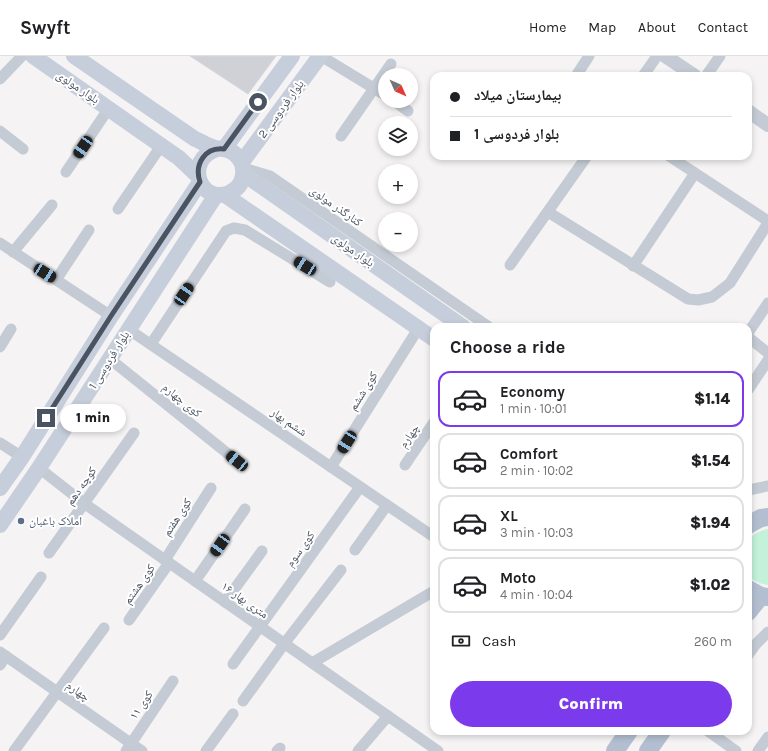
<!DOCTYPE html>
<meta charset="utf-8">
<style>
:root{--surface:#fff;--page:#f2f2f2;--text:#202124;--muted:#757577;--line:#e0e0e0;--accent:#7c3aed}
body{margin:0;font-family:Karla,"Noto Naskh Arabic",sans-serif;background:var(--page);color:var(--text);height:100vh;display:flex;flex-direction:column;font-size:15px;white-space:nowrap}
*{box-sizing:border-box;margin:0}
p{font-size:13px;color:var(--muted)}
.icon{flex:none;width:22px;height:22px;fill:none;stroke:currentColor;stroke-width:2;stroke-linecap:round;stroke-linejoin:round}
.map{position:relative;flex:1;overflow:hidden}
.sheet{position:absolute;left:430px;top:267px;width:322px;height:412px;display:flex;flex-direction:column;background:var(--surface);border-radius:12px;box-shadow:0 2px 6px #0003}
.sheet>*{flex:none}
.guide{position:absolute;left:430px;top:16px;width:322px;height:88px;border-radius:12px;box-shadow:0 2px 6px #0003;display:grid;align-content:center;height:88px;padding:0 20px;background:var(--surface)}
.needle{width:26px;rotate:135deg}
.controls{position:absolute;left:378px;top:12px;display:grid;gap:8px}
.controls a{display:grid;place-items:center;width:40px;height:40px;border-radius:50%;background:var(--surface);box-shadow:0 2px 6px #0003;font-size:20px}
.end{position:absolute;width:18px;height:18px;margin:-9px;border:5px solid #4a5361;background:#fff;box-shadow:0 0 0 2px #fff}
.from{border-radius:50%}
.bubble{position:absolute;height:28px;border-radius:14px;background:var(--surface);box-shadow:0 2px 6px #0003;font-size:13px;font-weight:800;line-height:28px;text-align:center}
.car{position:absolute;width:12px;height:24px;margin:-12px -6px;border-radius:5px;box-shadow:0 0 3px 1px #0007;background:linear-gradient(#222 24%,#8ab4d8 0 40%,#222 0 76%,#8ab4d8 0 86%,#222 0)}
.guide b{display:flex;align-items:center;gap:14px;height:38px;font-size:15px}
.guide b+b{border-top:1px solid var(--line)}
.guide i{width:10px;height:10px;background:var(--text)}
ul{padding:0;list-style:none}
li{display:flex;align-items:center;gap:12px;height:56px;margin:0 8px 6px;padding:0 12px;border:2px solid var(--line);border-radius:12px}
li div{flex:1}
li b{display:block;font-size:15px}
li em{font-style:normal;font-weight:800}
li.on{border-color:var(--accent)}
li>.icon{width:36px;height:36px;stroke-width:1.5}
h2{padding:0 20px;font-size:18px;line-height:48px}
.pay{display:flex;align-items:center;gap:10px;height:44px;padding:0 20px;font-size:15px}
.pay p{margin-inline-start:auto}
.primary-button{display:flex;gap:8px;margin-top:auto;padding:8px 20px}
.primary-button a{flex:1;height:46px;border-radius:24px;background:var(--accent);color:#fff;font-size:16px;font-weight:800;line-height:46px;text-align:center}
header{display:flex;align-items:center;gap:24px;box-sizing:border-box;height:56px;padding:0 20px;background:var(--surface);border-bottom:1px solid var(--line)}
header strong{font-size:19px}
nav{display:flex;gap:22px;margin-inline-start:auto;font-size:14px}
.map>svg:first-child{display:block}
.green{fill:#c3f1da}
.building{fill:#cfd1d7;stroke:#d7d8de}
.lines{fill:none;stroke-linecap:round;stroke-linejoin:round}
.minor{stroke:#c4cbd4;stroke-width:11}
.tertiary{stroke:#c4cbd4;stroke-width:14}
.secondary{stroke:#c6cedb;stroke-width:16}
.primary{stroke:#b3bfd1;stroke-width:18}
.route{stroke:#4a5361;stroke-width:5}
.service-dot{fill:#5c6f8a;stroke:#fff;stroke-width:1.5}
.labels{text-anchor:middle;stroke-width:4;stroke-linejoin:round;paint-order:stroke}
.street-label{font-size:12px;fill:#4a5361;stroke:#fff}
.service-label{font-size:12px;fill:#4e5e75;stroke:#fff;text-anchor:start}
</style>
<header>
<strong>Swyft</strong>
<nav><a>Home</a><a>Map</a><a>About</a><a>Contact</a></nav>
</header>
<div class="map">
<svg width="768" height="695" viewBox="0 0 768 695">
<rect width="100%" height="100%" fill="#f5f3f3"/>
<path class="green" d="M768 473V529C761 528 752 525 749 519 747 515 748 508 748 503 748 485 748 478 768 473Z"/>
<polygon class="building" points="190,0 276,0 248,38"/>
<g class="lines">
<g class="minor">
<polyline points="321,0 385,39"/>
<polyline points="576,20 589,0"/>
<polyline points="643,20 657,0"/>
<polyline points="706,20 720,0"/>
<polyline points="0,23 22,0"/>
<polyline points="394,45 408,55"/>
<polyline points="0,75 23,93"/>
<polyline points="341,80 391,8"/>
<polyline points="669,100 768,165"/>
<polyline points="243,112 270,120 489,271"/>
<polyline points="66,116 109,52"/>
<polyline points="118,153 161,90"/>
<polyline points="548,156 688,243 698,244 712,241 730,227 768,167"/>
<polyline points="0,187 111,260"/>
<polyline points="13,196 52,149"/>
<polyline points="510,209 587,100"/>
<polyline points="633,210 695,117"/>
<polyline points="56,224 89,174"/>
<polyline points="128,273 434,481"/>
<polyline points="748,277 768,247"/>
<polyline points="748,281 768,297"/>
<polyline points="151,288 226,175 234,172 245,174 330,226"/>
<polyline points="0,291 11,273"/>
<polyline points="110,303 237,405"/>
<polyline points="748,334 768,304"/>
<polyline points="0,387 22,401"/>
<polyline points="405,409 434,366"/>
<polyline points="331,411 418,273"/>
<polyline points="39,412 85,448 438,695"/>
<polyline points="748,434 768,430"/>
<polyline points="355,494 387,449"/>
<polyline points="49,497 134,377"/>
<polyline points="165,504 211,432"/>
<polyline points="195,525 245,453"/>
<polyline points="225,546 262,495"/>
<polyline points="129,564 169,507"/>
<polyline points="0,579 41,521"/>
<polyline points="0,596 142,695"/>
<polyline points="748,599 756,588 768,576"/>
<polyline points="312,607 434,535"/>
<polyline points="233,608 360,431"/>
<polyline points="0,609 6,600"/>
<polyline points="243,645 284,588 341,514"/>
<polyline points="708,675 736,695"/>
<polyline points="14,695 104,572"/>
<polyline points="126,695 173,625"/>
<polyline points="206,695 233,658"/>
<polyline points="277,695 280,692"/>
<polyline points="358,695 388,660"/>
<polyline points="758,695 768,681"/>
</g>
<g class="tertiary">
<polyline points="665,0 695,20"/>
<polyline points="748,55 768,69"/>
</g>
<g class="secondary">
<polyline points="33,0 179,102 198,120"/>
<path d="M74 0 195 83C202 86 208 90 215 92 218 93 220 92 224 93 236 95 245 106 243 119 242 128 236 134 229 137 200 149 183 104 217 93"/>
<polyline points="224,93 292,0"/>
<polyline points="242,106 320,0"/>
<polyline points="244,118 463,271"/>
<polyline points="225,139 434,283"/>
<polyline points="0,432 22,401 111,260 200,126"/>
<polyline points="0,469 39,412 216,139"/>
</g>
<g class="primary">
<polyline points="748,469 761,462 768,461"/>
<polyline points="748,533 761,540 768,541"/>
<polyline points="748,556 761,540"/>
<polyline points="615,695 629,675"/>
<polyline points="648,695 662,675"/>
</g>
</g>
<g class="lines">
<path class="route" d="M46 362 111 260 200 126C194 108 205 91 224 93L258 46"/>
</g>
<circle class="service-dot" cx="21" cy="465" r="4"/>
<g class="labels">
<g class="street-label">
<text transform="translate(78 31) rotate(34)" y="4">بلوار مولوی</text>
<text transform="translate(281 53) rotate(-54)" y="4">بلوار فردوسی 2</text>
<text transform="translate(336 150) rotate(35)" y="4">کنارگذر مولوی</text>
<text transform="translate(353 194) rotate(35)" y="4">بلوار مولوی</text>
<text transform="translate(109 304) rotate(-58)" y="4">بلوار فردوسی 1</text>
<text transform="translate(363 335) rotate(-58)" y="4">کوی ششم</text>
<text transform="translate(182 344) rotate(39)" y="4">کوی چهارم</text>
<text transform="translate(289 366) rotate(34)" y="4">ششم بهار</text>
<text transform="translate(409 380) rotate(-55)" y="4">چهارم</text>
<text transform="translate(81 430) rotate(-55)" y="4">کوچه دهم</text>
<text transform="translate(177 461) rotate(-57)" y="4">کوی هفتم</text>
<text transform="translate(300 493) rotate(-54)" y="4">کوی سوم</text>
<text transform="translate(139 528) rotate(-55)" y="4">کوی هشتم</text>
<text transform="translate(245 544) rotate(35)" y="4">۱۶ متری بهار</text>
<text transform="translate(78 635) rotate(35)" y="4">چهارم</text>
<text transform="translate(141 649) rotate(-56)" y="4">کوی ۱۱</text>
</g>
<g class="service-label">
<text x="29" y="469">املاک باغبان</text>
</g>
</g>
</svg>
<div class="controls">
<a><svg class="needle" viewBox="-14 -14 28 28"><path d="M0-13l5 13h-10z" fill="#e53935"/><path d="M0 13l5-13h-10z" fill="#757577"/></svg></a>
<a><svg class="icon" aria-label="layers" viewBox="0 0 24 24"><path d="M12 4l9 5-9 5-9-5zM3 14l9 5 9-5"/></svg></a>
<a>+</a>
<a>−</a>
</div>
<i class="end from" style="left:258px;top:46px"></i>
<i class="end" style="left:46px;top:362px"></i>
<div class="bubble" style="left:60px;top:348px;width:66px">1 min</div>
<i class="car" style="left:83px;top:91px;rotate:214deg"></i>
<i class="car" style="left:305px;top:210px;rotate:302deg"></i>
<i class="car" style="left:45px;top:217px;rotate:122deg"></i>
<i class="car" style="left:184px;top:238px;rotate:34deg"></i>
<i class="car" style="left:347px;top:386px;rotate:212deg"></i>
<i class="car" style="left:237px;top:405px;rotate:309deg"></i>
<i class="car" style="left:220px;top:489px;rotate:215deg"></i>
<div class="guide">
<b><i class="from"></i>بیمارستان میلاد</b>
<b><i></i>بلوار فردوسی 1</b>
</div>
<section class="sheet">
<h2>Choose a ride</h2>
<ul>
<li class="on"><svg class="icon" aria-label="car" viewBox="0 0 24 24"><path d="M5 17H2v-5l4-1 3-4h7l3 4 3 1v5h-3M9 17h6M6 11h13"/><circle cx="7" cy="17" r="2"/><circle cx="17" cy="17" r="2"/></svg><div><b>Economy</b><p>1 min · 10:01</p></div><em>$1.14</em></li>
<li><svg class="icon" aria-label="car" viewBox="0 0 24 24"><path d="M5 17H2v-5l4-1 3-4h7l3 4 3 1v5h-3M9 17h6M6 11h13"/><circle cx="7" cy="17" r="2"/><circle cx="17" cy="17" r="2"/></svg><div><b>Comfort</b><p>2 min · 10:02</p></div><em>$1.54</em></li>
<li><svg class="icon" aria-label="car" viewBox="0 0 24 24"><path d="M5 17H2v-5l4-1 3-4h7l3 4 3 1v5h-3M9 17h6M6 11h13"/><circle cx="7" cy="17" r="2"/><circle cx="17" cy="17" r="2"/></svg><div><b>XL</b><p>3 min · 10:03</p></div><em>$1.94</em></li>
<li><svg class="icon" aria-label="car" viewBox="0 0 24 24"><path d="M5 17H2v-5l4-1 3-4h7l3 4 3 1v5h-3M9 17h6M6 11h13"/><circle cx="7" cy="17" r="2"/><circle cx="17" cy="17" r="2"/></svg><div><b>Moto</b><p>4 min · 10:04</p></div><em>$1.02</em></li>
</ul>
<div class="pay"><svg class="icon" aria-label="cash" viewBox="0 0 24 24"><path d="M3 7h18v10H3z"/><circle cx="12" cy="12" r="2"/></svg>Cash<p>260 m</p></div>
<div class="primary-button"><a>Confirm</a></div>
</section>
</div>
